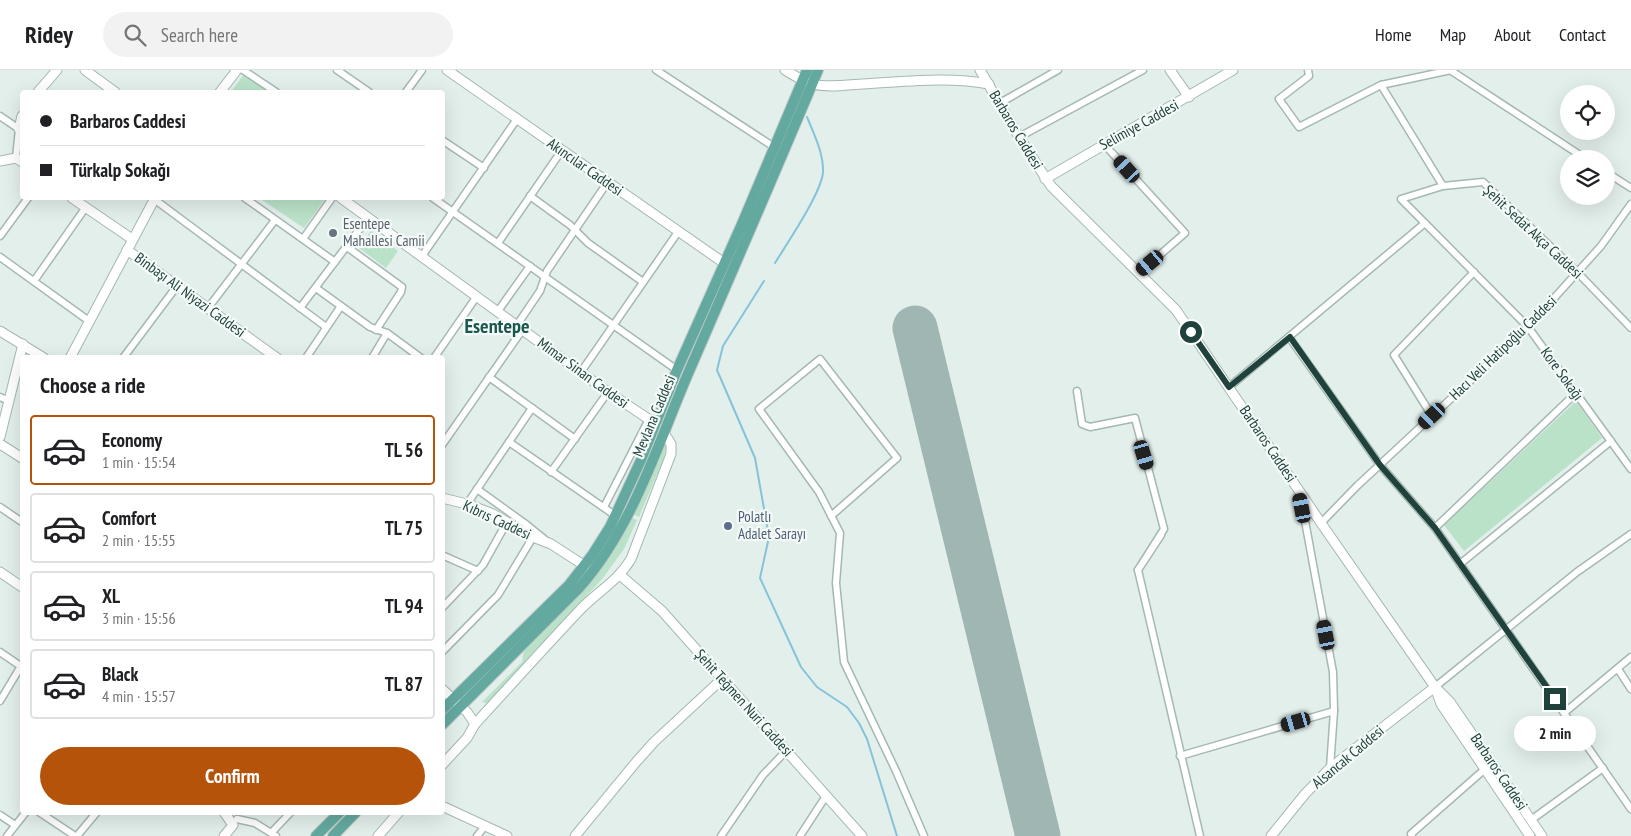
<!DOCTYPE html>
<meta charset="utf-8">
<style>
:root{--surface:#fff;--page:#f2f2f2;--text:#202124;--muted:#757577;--line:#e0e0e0;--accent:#b45309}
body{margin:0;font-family:"PT Sans Narrow",sans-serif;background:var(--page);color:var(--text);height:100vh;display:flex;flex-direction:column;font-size:19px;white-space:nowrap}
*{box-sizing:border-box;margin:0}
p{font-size:16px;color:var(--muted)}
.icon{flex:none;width:28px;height:28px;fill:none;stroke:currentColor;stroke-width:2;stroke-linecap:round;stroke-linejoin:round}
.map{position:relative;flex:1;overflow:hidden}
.drawer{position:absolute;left:20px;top:285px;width:425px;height:460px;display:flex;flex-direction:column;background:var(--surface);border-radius:5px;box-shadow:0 5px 20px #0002}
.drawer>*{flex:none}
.top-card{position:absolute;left:20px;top:20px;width:425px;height:110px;border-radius:5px;box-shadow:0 5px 20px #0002;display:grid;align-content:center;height:110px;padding:0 20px;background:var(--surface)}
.buttons{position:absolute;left:1560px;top:15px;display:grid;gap:10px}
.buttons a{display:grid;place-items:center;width:55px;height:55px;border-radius:50%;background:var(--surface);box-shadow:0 5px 20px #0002;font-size:25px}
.end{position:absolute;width:22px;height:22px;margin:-11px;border:6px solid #20423d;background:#fff;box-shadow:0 0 0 2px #fff}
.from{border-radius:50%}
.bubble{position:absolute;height:35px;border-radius:18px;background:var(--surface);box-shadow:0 5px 20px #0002;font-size:16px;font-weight:600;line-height:35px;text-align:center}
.car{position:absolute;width:15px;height:30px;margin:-15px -8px;border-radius:6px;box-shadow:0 0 4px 1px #0007;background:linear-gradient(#222 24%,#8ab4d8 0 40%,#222 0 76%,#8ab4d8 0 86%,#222 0)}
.top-card b{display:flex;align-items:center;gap:18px;height:48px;font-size:19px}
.top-card b+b{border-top:1px solid var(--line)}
.top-card i{width:12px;height:12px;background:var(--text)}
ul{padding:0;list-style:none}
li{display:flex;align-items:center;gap:15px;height:70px;margin:0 10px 8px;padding:0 10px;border:2px solid var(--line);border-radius:5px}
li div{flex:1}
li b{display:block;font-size:19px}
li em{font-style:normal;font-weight:600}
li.selected{border-color:var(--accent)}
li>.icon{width:45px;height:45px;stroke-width:1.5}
h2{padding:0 20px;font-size:22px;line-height:60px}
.action{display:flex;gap:10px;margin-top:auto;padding:10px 20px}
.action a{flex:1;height:58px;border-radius:30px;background:var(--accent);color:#fff;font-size:20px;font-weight:600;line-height:58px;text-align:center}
header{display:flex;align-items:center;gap:30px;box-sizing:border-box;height:70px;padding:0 25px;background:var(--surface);border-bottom:1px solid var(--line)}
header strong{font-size:24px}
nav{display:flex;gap:28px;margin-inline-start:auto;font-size:18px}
.search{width:350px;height:45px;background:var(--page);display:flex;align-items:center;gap:12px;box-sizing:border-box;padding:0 18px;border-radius:28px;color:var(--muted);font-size:19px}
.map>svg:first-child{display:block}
.green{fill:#bae2c9}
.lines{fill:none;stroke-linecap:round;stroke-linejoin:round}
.stream{stroke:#86c3d9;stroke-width:2}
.runway{stroke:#9fb6b2;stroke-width:45}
.minor-casing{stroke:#a5b8b3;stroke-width:9}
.tertiary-casing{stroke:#a5b8b3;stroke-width:11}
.primary-casing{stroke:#c1cac9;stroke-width:12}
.minor{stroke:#fff;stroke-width:6}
.tertiary{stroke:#fff;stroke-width:9}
.primary{stroke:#63a99f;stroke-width:10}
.route{stroke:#20423d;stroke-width:6}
.worship-dot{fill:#6b7280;stroke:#f4faf8;stroke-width:2}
.service-dot{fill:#5c6f8a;stroke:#f4faf8;stroke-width:2}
.labels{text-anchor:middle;stroke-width:4.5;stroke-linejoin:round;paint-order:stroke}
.street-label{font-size:15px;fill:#20423d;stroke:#f4faf8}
.worship-label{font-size:15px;fill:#5b616d;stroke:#f4faf8;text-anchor:start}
.service-label{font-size:15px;fill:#4e5e75;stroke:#f4faf8;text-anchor:start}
.district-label{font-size:20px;font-weight:bold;fill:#1a574f;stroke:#f4faf8}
</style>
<header>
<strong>Ridey</strong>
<div class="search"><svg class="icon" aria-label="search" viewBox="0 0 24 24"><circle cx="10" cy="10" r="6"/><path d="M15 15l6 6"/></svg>Search here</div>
<nav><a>Home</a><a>Map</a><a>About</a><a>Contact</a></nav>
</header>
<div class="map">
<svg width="1631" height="766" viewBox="0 0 1631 766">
<rect width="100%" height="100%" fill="#e3efeb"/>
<g class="green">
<polygon points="244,4 271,22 231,22"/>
<polygon points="259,128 326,128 304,158"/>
<polygon points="371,161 398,181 386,198 359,178"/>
<polygon points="1576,331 1602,368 1464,481 1444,455"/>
<polygon points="665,372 666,378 664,388 639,447 633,444"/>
<path d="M632 448 637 450 624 479 603 508 489 632 487 633 482 632 522 592 524 580C568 537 605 505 632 448Z"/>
</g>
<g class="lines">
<g class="stream">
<path d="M775 193C788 172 820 125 823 103 824 84 814 64 807 47"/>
<polyline points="764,211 723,276 717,300 755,388 769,467 760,508 801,597 817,617 847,637 859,653 867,669 897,766"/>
</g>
<polyline class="runway" points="915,258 1038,766"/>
<g class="minor-casing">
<g id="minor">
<polyline points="243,0 276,22"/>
<polyline points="337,0 369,22"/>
<polyline points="656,0 774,77"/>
<polyline points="1308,0 1309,6 1279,29 1299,57 1381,15 1451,0"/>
<polyline points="1450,0 1586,89"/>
<polyline points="1381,15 1443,116 1483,112 1578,203 1631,258"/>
<polyline points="406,22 422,0"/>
<polyline points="1000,33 1058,0"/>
<polyline points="0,46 19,59 16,88"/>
<polyline points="1019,67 1143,0"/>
<polyline points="442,70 484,98"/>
<polyline points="1104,74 1185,163 1139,203"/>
<polyline points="1606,102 1631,118"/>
<polyline points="1443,116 1401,129 1528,257 1631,399"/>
<polyline points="530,126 570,155 588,173 643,212"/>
<polyline points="245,128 335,192"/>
<polyline points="433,128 677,300"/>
<polyline points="154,129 326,257"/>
<polyline points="0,166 28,128"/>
<polyline points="303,169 332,128"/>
<polyline points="498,173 562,80"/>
<polyline points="347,177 402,217 401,222 376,260"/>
<polyline points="422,186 517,49"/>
<polyline points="0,187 89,251"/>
<polyline points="34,211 86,137"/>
<polyline points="316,218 370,257 387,263 421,288"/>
<polyline points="208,238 275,150"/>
<polyline points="300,238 368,148"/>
<polyline points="498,241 530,196"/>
<polyline points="517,255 540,221 547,201 607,113"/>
<polyline points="1289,267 1380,395 1435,458 1631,739"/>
<polyline points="123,288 177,216"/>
<polyline points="306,288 341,236"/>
<polyline points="372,288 387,263"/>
<polyline points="434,288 477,226"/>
<polyline points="581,302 678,162"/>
<polyline points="489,307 575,369"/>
<polyline points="1229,317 1425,153"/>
<polyline points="1077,321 1082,354 1090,357 1135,348 1164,459 1138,500 1161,465"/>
<polyline points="0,327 9,331"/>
<polyline points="1432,346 1394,285 1474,202"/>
<polyline points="509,372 616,446"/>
<polyline points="442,375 523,259"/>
<polyline points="551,402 608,322"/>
<polyline points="477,419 527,455 548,472"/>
<polyline points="1300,424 1333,602 1334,641 1330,698"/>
<polyline points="467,434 532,338"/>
<polyline points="0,437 22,452"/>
<polyline points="604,437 649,349"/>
<polyline points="831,446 897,388 820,289 759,339 819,422 840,463 836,513 844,592 896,701 924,766"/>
<polyline points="1321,453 1357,416 1528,257 1601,176 1631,134"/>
<polyline points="1435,458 1576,323"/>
<polyline points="442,485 478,501"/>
<polyline points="1460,494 1611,371"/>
<polyline points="1138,500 1200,766"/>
<polyline points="442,538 483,495 507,452"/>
<polyline points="0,582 22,597"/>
<polyline points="442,582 498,525 533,467"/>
<polyline points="1618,599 1631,619"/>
<polyline points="1435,617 1577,502 1631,464"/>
<polyline points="0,631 21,596"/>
<polyline points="1564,643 1631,587"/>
<polyline points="1180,686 1334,641"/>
<polyline points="39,742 75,766"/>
<polyline points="0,745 15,755"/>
<polyline points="237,749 255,753 276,766"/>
<polyline points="1531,750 1603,698"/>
<polyline points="272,762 291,742"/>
<polyline points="7,766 26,742"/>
<polyline points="77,766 97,742"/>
<polyline points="477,766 485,756"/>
<polyline points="721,766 763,705 786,681"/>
<polyline points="800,766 826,726"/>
<polyline points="1412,766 1411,764 1485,699"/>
</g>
</g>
<g class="tertiary-casing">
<g id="tertiary">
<polyline points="85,0 115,22"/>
<polyline points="447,0 724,193"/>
<path d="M785 0C793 5 803 11 812 14 828 18 846 15 862 14 904 12 947 6 989 14"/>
<polyline points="980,0 1019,67 1051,116 1176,240 1321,453 1435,617 1450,632 1542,766"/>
<polyline points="1170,0 1189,27"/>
<polyline points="38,22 57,0"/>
<polyline points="220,22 237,0"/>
<polyline points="19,59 22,46"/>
<polyline points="0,91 16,88 22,92"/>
<polyline points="1045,109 1233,0"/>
<polyline points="72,128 132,169"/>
<polyline points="341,128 608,322 656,354"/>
<polyline points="127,180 277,288"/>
<polyline points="0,261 44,288"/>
<polyline points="70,288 155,128"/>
<polyline points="0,367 23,274"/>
<polyline points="0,374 22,388"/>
<polyline points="442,428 467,434 493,444 533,467 551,474 585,496"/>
<polyline points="0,502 22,517"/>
<polyline points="620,505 662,541 862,766"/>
<polyline points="442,619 467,642 475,654 467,668 442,695"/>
<polyline points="1436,620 1441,634 1530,766"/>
<path d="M475 654C510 616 544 578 580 540 597 522 618 511 631 489L671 384V374L664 363"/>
<polyline points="442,736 507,766"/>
<polyline points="224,766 233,755 224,742"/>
<polyline points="378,766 399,742"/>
<polyline points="575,766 637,691 654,672 722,609"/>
<polyline points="1271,766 1305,724 1330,698 1435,617"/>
</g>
</g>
<g class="primary-casing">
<g id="primary">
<polyline points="442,640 569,515 593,484 610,457 641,390 677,300 742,154 807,0"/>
<path d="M442 655 579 518C632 458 656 379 687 306 731 204 775 103 818 0"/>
<polyline points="316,766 340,742"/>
<polyline points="333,766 356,742"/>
</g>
</g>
<use href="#minor" class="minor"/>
<use href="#tertiary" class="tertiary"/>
<use href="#primary" class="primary"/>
</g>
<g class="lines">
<polyline class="route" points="1191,262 1229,317 1290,267 1380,395 1435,458 1555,629"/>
</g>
<circle class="worship-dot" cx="333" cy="163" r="5"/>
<circle class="service-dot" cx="728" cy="456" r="5"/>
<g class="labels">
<g class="street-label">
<text transform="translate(1139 55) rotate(-29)" y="5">Selimiye Caddesi</text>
<text transform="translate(1016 60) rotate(59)" y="5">Barbaros Caddesi</text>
<text transform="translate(585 97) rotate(35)" y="5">Akıncılar Caddesi</text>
<text transform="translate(1533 162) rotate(43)" y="5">Şehit Sedat Akça Caddesi</text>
<text transform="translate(190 225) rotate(36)" y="5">Binbaşı Ali Niyazi Caddesi</text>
<text transform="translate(1503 278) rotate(-44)" y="5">Hacı Veli Hatipoğlu Caddesi</text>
<text transform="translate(583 303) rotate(36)" y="5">Mimar Sinan Caddesi</text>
<text transform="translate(1562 304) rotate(54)" y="5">Kore Sokağı</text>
<text transform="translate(654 346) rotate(-67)" y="5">Mevlana Caddesi</text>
<text transform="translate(1268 374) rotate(56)" y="5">Barbaros Caddesi</text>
<text transform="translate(497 450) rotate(25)" y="5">Kıbrıs Caddesi</text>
<text transform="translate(744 633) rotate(48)" y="5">Şehit Teğmen Nuri Caddesi</text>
<text transform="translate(1348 687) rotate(-40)" y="5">Alsancak Caddesi</text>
<text transform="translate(1499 702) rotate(56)" y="5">Barbaros Caddesi</text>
</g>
<g class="worship-label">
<text x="343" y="159">Esentepe<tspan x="343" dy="17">Mahallesi Camii</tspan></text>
</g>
<g class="service-label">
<text x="738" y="452">Polatlı<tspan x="738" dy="17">Adalet Sarayı</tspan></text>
</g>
<g class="district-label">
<text x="497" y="263">Esentepe</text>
</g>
</g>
</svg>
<div class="buttons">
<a><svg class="icon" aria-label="locate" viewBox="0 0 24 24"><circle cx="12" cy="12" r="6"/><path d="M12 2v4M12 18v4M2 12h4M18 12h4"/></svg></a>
<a><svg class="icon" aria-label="layers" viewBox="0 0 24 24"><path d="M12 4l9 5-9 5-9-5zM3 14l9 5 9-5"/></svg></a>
</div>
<i class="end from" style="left:1191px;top:262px"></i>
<i class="end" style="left:1555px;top:629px"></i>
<div class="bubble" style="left:1514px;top:646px;width:82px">2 min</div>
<i class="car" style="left:1127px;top:99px;rotate:318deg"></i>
<i class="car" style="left:1150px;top:193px;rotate:230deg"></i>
<i class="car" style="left:1432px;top:346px;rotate:227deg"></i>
<i class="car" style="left:1144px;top:385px;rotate:163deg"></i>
<i class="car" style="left:1302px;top:438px;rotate:349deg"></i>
<i class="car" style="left:1326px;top:565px;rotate:349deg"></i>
<i class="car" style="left:1296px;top:652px;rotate:254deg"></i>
<div class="top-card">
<b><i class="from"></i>Barbaros Caddesi</b>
<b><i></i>Türkalp Sokağı</b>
</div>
<section class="drawer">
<h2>Choose a ride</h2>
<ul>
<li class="selected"><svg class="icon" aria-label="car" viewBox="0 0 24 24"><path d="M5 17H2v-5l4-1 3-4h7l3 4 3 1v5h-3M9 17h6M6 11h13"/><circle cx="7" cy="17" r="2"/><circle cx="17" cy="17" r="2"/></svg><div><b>Economy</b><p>1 min · 15:54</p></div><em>TL 56</em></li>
<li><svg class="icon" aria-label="car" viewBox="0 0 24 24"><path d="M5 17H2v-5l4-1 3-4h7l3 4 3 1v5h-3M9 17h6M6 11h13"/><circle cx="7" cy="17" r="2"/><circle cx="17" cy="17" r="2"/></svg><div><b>Comfort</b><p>2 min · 15:55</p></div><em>TL 75</em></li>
<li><svg class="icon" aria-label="car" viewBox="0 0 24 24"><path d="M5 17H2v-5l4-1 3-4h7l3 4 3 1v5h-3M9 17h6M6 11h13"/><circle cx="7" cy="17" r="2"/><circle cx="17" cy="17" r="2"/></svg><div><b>XL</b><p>3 min · 15:56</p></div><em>TL 94</em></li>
<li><svg class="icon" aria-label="car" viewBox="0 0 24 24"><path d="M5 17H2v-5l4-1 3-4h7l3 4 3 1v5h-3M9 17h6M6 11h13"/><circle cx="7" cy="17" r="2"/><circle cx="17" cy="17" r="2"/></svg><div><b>Black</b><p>4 min · 15:57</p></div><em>TL 87</em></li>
</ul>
<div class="action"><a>Confirm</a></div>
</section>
</div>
